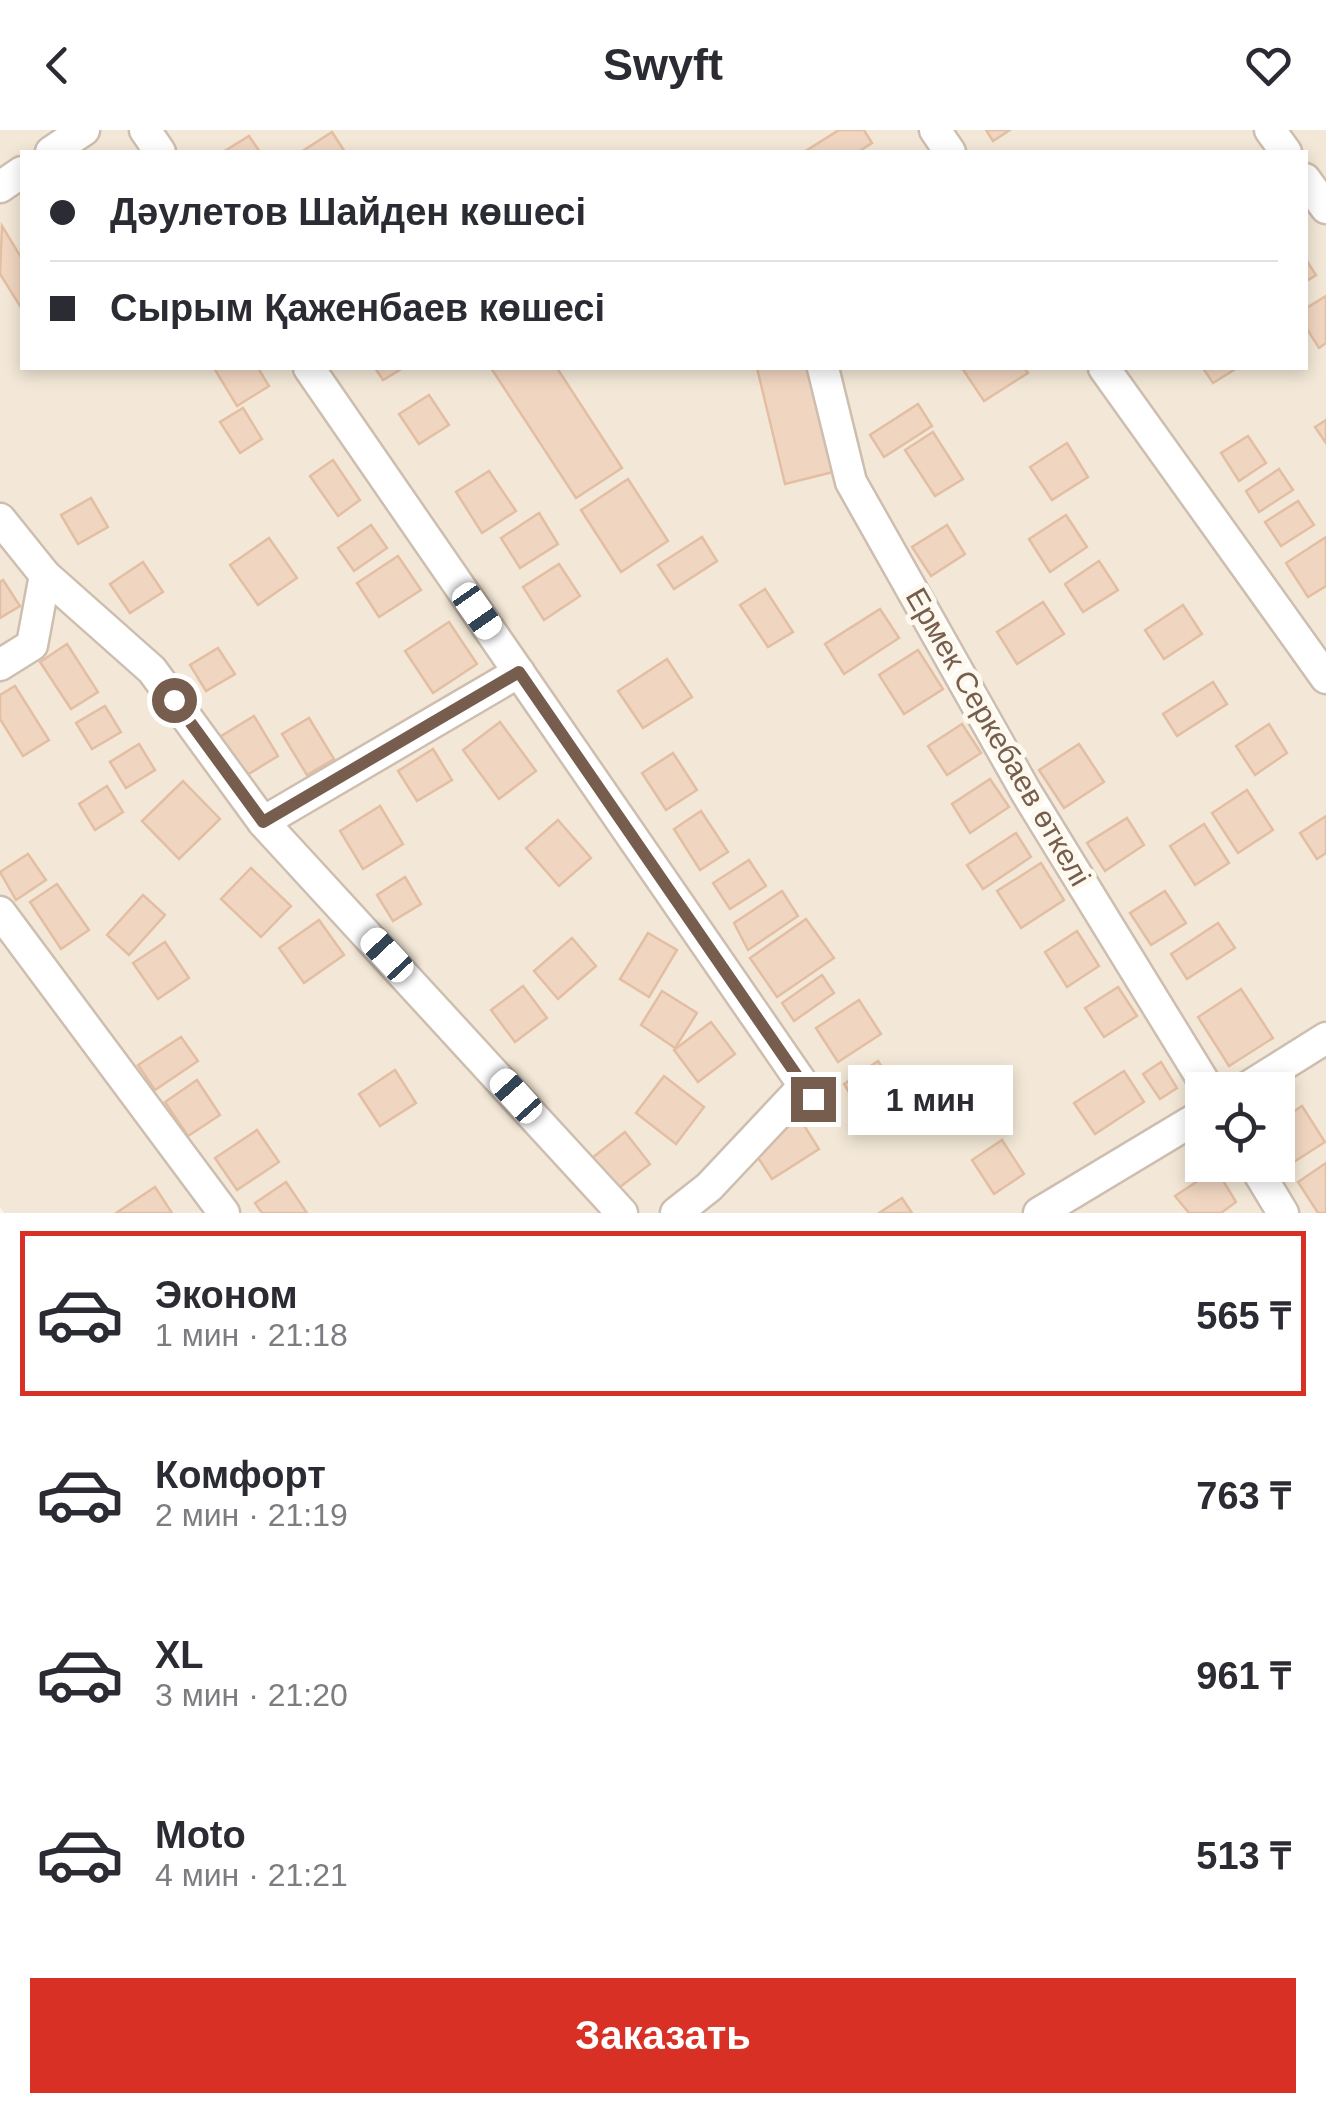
<!DOCTYPE html>
<html lang="ru">
<meta charset="utf-8">
<style>
:root{--surface:#fff;--page:#f2f2f3;--text:#2b2b33;--muted:#7c7c81;--line:#e1e1e2;--accent:#d93025}
body{margin:0;font-family:Helvetica,sans-serif;background:var(--page);color:var(--text);height:100vh;display:flex;flex-direction:column;font-size:38px;white-space:nowrap}
*{box-sizing:border-box;margin:0}
p{font-size:32px;color:var(--muted)}
.icon{flex:none;width:55px;height:55px;fill:none;stroke:currentColor;stroke-width:2;stroke-linecap:round;stroke-linejoin:round}
.map{position:relative;height:1083px;overflow:hidden}
.side{display:flex;flex-direction:column;background:var(--surface);flex:1}
.side>*{flex:none}
.guide{position:absolute;left:20px;top:20px;width:1288px;height:220px;border-radius:0px;box-shadow:0 5px 15px #0003;display:grid;align-content:center;height:220px;padding:0 30px;background:var(--surface)}
.tools{position:absolute;left:1185px;top:942px;display:grid;gap:20px}
.tools a{display:grid;place-items:center;width:110px;height:110px;border-radius:0px;background:var(--surface);box-shadow:0 5px 15px #0003;font-size:50px}
.end{position:absolute;width:45px;height:45px;margin:-22px;border:12px solid #765d4d;background:#fff;box-shadow:0 0 0 5px #fff}
.from{border-radius:50%}
.bubble{position:absolute;height:70px;border-radius:0px;background:var(--surface);box-shadow:0 5px 15px #0003;font-size:32px;font-weight:600;line-height:70px;text-align:center}
.car{position:absolute;width:30px;height:60px;margin:-30px -15px;border-radius:12px;box-shadow:0 0 8px 2px #0007;background:linear-gradient(#fff 24%,#345 0 40%,#fff 0 76%,#345 0 86%,#fff 0)}
.guide b{display:flex;align-items:center;gap:35px;height:95px;font-size:38px}
.guide b+b{border-top:2px solid var(--line)}
.guide i{width:25px;height:25px;background:var(--text)}
ul{padding:18px 0 0;list-style:none}
li{display:flex;align-items:center;gap:30px;height:165px;margin:0 20px 15px;padding:0 10px;border:5px solid transparent;border-radius:0px}
li div{flex:1}
li b{display:block;font-size:38px}
li em{font-style:normal;font-weight:600}
li.on{border-color:var(--accent)}
li>.icon{width:90px;height:90px;stroke-width:1.5}
.primary-button{display:flex;gap:20px;margin-top:auto;padding:20px 30px}
.primary-button a{flex:1;height:115px;border-radius:0px;background:var(--accent);color:#fff;font-size:40px;font-weight:600;line-height:115px;text-align:center}
header{display:flex;justify-content:space-between;align-items:center;height:130px;padding:0 30px;background:var(--surface);font-size:45px;font-weight:600}
.map>svg:first-child{display:block}
.residential{fill:#f3e8d7;fill-rule:evenodd}
.building{fill:#f0d6c1;stroke:#e3bea2;stroke-width:2.5}
.lines{fill:none;stroke-linecap:round;stroke-linejoin:round}
.minor-casing{stroke:#cebeaf;stroke-width:35}
.minor{stroke:#fff;stroke-width:30}
.route{stroke:#765d4d;stroke-width:12}
.labels{text-anchor:middle;stroke-width:10;stroke-linejoin:round;paint-order:stroke}
.street-label{font-size:30px;fill:#765d4d;stroke:#fef9ef}
</style>
<header><svg class="icon" aria-label="back" viewBox="0 0 24 24"><path d="M15 5l-7 7 7 7"/></svg>Swyft<svg class="icon" aria-label="heart" viewBox="0 0 24 24"><path d="M12 20l-8-8c-3-5 5-10 8-4 3-6 11-1 8 4z"/></svg></header>
<div class="map">
<svg width="1326" height="1083" viewBox="0 0 1326 1083">
<rect width="100%" height="100%" fill="#fcf5e9"/>
<path class="residential" d="M0 0H1326V1083H4L0 1077ZM22 22H1305V238H22ZM1202 960H1278V1035H1202Z"/>
<g class="building">
<polygon points="839,0 864,0 872,13 858,22 804,22"/>
<polygon points="986,0 1010,0 993,11"/>
<polygon points="332,2 345,22 301,22"/>
<polygon points="249,6 260,22 223,22"/>
<polygon points="2,96 22,129 22,174 20,176 0,144"/>
<polygon points="1305,128 1316,145 1305,152"/>
<polygon points="1326,166 1326,213 1319,218 1305,196 1305,179"/>
<polygon points="214,238 258,238 269,256 237,276"/>
<polygon points="375,238 403,238 383,250"/>
<polygon points="491,238 557,238 622,338 576,368"/>
<polygon points="757,238 808,238 833,342 785,354"/>
<polygon points="962,238 1024,238 1028,243 984,271"/>
<polygon points="1203,238 1237,238 1213,253"/>
<polygon points="429,265 449,295 419,314 399,284"/>
<polygon points="918,274 932,296 884,327 870,305"/>
<polygon points="243,278 262,309 240,323 220,292"/>
<polygon points="1326,290 1326,313 1315,297"/>
<polygon points="933,302 963,349 935,366 905,320"/>
<polygon points="1248,306 1266,333 1239,351 1221,323"/>
<polygon points="1067,313 1088,347 1052,370 1030,337"/>
<polygon points="333,330 360,370 338,386 310,346"/>
<polygon points="1279,339 1293,360 1259,382 1246,361"/>
<polygon points="489,341 516,381 482,403 456,362"/>
<polygon points="628,349 668,411 621,442 581,380"/>
<polygon points="91,368 108,397 78,414 61,385"/>
<polygon points="1298,371 1314,395 1281,416 1265,392"/>
<polygon points="539,383 558,414 520,438 501,408"/>
<polygon points="1066,385 1087,417 1050,442 1029,409"/>
<polygon points="371,395 387,418 354,441 338,418"/>
<polygon points="947,395 965,424 931,446 912,417"/>
<polygon points="702,407 717,431 674,459 658,435"/>
<polygon points="1326,407 1326,456 1308,467 1286,433"/>
<polygon points="269,408 297,448 258,475 230,435"/>
<polygon points="398,426 421,460 379,487 357,453"/>
<polygon points="1099,431 1118,460 1083,482 1065,454"/>
<polygon points="143,432 163,462 130,483 110,454"/>
<polygon points="559,434 580,466 544,490 523,457"/>
<polygon points="3,450 20,476 0,488 0,452"/>
<polygon points="765,459 793,502 768,517 740,475"/>
<polygon points="1043,472 1064,504 1017,534 997,502"/>
<polygon points="1183,475 1202,504 1164,529 1145,500"/>
<polygon points="880,479 899,508 844,544 825,514"/>
<polygon points="449,492 477,534 433,563 405,521"/>
<polygon points="67,514 98,562 71,579 40,532"/>
<polygon points="218,518 235,544 206,561 190,535"/>
<polygon points="918,520 943,559 904,584 879,545"/>
<polygon points="667,529 692,567 643,598 618,561"/>
<polygon points="1213,552 1227,574 1177,606 1163,584"/>
<polygon points="15,556 49,610 23,626 0,589 0,565"/>
<polygon points="105,576 121,602 92,619 76,593"/>
<polygon points="254,586 278,626 242,648 218,608"/>
<polygon points="309,588 334,629 307,645 282,604"/>
<polygon points="500,592 536,641 499,669 463,620"/>
<polygon points="962,594 981,623 947,645 928,616"/>
<polygon points="1269,594 1287,623 1255,645 1236,616"/>
<polygon points="139,614 155,640 126,658 110,632"/>
<polygon points="1079,614 1104,652 1064,678 1039,640"/>
<polygon points="433,619 452,650 417,671 398,641"/>
<polygon points="673,623 697,660 666,680 642,643"/>
<polygon points="990,649 1009,677 970,703 952,674"/>
<polygon points="183,651 220,689 179,729 142,691"/>
<polygon points="107,656 123,682 95,700 79,674"/>
<polygon points="1247,660 1273,700 1238,723 1212,683"/>
<polygon points="380,676 403,714 363,739 340,701"/>
<polygon points="701,681 728,722 700,740 674,699"/>
<polygon points="1326,686 1326,723 1317,729 1300,703"/>
<polygon points="1127,688 1144,715 1105,741 1087,713"/>
<polygon points="558,690 591,728 559,756 526,718"/>
<polygon points="1204,694 1229,733 1195,755 1170,716"/>
<polygon points="1016,703 1031,727 983,759 967,735"/>
<polygon points="28,724 46,750 16,770 0,742"/>
<polygon points="749,730 766,756 730,779 713,753"/>
<polygon points="1041,733 1064,770 1021,798 997,761"/>
<polygon points="251,738 291,776 261,807 221,769"/>
<polygon points="405,747 421,774 393,791 377,765"/>
<polygon points="57,754 89,800 61,819 30,772"/>
<polygon points="782,761 798,786 748,820 734,793"/>
<polygon points="1165,761 1186,793 1151,815 1130,783"/>
<polygon points="143,765 165,785 129,825 107,805"/>
<polygon points="806,789 834,828 777,867 750,828"/>
<polygon points="319,790 344,825 304,853 279,818"/>
<polygon points="1218,793 1235,818 1187,849 1171,824"/>
<polygon points="1077,801 1099,836 1067,857 1045,822"/>
<polygon points="648,803 677,820 649,867 620,849"/>
<polygon points="572,808 596,836 558,869 534,841"/>
<polygon points="165,812 189,848 158,869 133,833"/>
<polygon points="822,845 834,863 794,891 782,873"/>
<polygon points="523,856 547,888 515,912 491,880"/>
<polygon points="1118,857 1137,886 1104,907 1085,878"/>
<polygon points="1241,859 1273,908 1229,936 1198,887"/>
<polygon points="662,861 697,883 675,918 641,895"/>
<polygon points="859,870 881,904 838,932 816,898"/>
<polygon points="711,892 735,924 698,952 674,920"/>
<polygon points="181,907 198,931 155,960 138,935"/>
<polygon points="878,931 904,971 869,994 844,954"/>
<polygon points="1161,932 1177,958 1160,969 1143,944"/>
<polygon points="395,940 416,973 380,996 359,964"/>
<polygon points="1124,941 1144,972 1095,1004 1074,973"/>
<polygon points="664,946 704,977 676,1014 636,983"/>
<polygon points="197,950 220,985 188,1006 165,972"/>
<polygon points="1302,976 1325,1012 1286,1037 1278,1024 1278,992"/>
<polygon points="800,989 819,1019 772,1049 753,1020"/>
<polygon points="257,1000 279,1032 237,1060 215,1028"/>
<polygon points="625,1002 650,1034 616,1060 592,1028"/>
<polygon points="1002,1010 1024,1044 994,1064 972,1030"/>
<polygon points="1326,1033 1326,1083 1318,1083 1298,1052"/>
<polygon points="1216,1039 1236,1072 1221,1083 1189,1083 1175,1066"/>
<polygon points="286,1052 307,1083 262,1083 255,1073"/>
<polygon points="155,1057 172,1083 116,1083"/>
<polygon points="902,1068 912,1083 879,1083"/>
</g>
<g class="lines">
<g class="minor-casing">
<g id="minor">
<polyline points="145,0 160,22"/>
<polyline points="935,0 950,22"/>
<polyline points="1270,0 1286,22"/>
<polyline points="51,22 84,0"/>
<polyline points="1305,49 1326,78"/>
<polyline points="0,57 22,42"/>
<polyline points="309,238 813,969"/>
<polyline points="823,238 851,352 1026,662 1209,960"/>
<polyline points="1104,238 1326,548"/>
<polyline points="0,389 45,445 152,540 263,692 622,1083"/>
<polyline points="0,535 32,515 45,445"/>
<polyline points="263,692 519,542"/>
<polyline points="0,782 224,1083"/>
<polyline points="1243,960 1326,908"/>
<polyline points="1254,1035 1283,1083"/>
<polyline points="676,1083 709,1057 804,956"/>
<polyline points="1039,1083 1202,985"/>
</g>
</g>
<use href="#minor" class="minor"/>
</g>
<g class="lines">
<polyline class="route" points="174,570 263,692 519,542 813,969"/>
</g>
<g class="labels">
<g class="street-label">
<text transform="translate(998 607) rotate(60)" y="10">Ермек Серкебаев өткелі</text>
</g>
</g>
</svg>
<div class="tools">
<a><svg class="icon" aria-label="locate" viewBox="0 0 24 24"><circle cx="12" cy="12" r="6"/><path d="M12 2v4M12 18v4M2 12h4M18 12h4"/></svg></a>
</div>
<i class="end from" style="left:174px;top:570px"></i>
<i class="end" style="left:813px;top:969px"></i>
<div class="bubble" style="left:848px;top:935px;width:165px">1 мин</div>
<i class="car" style="left:477px;top:481px;rotate:145deg"></i>
<i class="car" style="left:387px;top:825px;rotate:317deg"></i>
<i class="car" style="left:516px;top:966px;rotate:318deg"></i>
<div class="guide">
<b><i class="from"></i>Дәулетов Шайден көшесі</b>
<b><i></i>Сырым Қаженбаев көшесі</b>
</div>
</div>
<section class="side">
<ul>
<li class="on"><svg class="icon" aria-label="car" viewBox="0 0 24 24"><path d="M5 17H2v-5l4-1 3-4h7l3 4 3 1v5h-3M9 17h6M6 11h13"/><circle cx="7" cy="17" r="2"/><circle cx="17" cy="17" r="2"/></svg><div><b>Эконом</b><p>1 мин · 21:18</p></div><em>565 ₸</em></li>
<li><svg class="icon" aria-label="car" viewBox="0 0 24 24"><path d="M5 17H2v-5l4-1 3-4h7l3 4 3 1v5h-3M9 17h6M6 11h13"/><circle cx="7" cy="17" r="2"/><circle cx="17" cy="17" r="2"/></svg><div><b>Комфорт</b><p>2 мин · 21:19</p></div><em>763 ₸</em></li>
<li><svg class="icon" aria-label="car" viewBox="0 0 24 24"><path d="M5 17H2v-5l4-1 3-4h7l3 4 3 1v5h-3M9 17h6M6 11h13"/><circle cx="7" cy="17" r="2"/><circle cx="17" cy="17" r="2"/></svg><div><b>XL</b><p>3 мин · 21:20</p></div><em>961 ₸</em></li>
<li><svg class="icon" aria-label="car" viewBox="0 0 24 24"><path d="M5 17H2v-5l4-1 3-4h7l3 4 3 1v5h-3M9 17h6M6 11h13"/><circle cx="7" cy="17" r="2"/><circle cx="17" cy="17" r="2"/></svg><div><b>Moto</b><p>4 мин · 21:21</p></div><em>513 ₸</em></li>
</ul>
<div class="primary-button"><a>Заказать</a></div>
</section>
